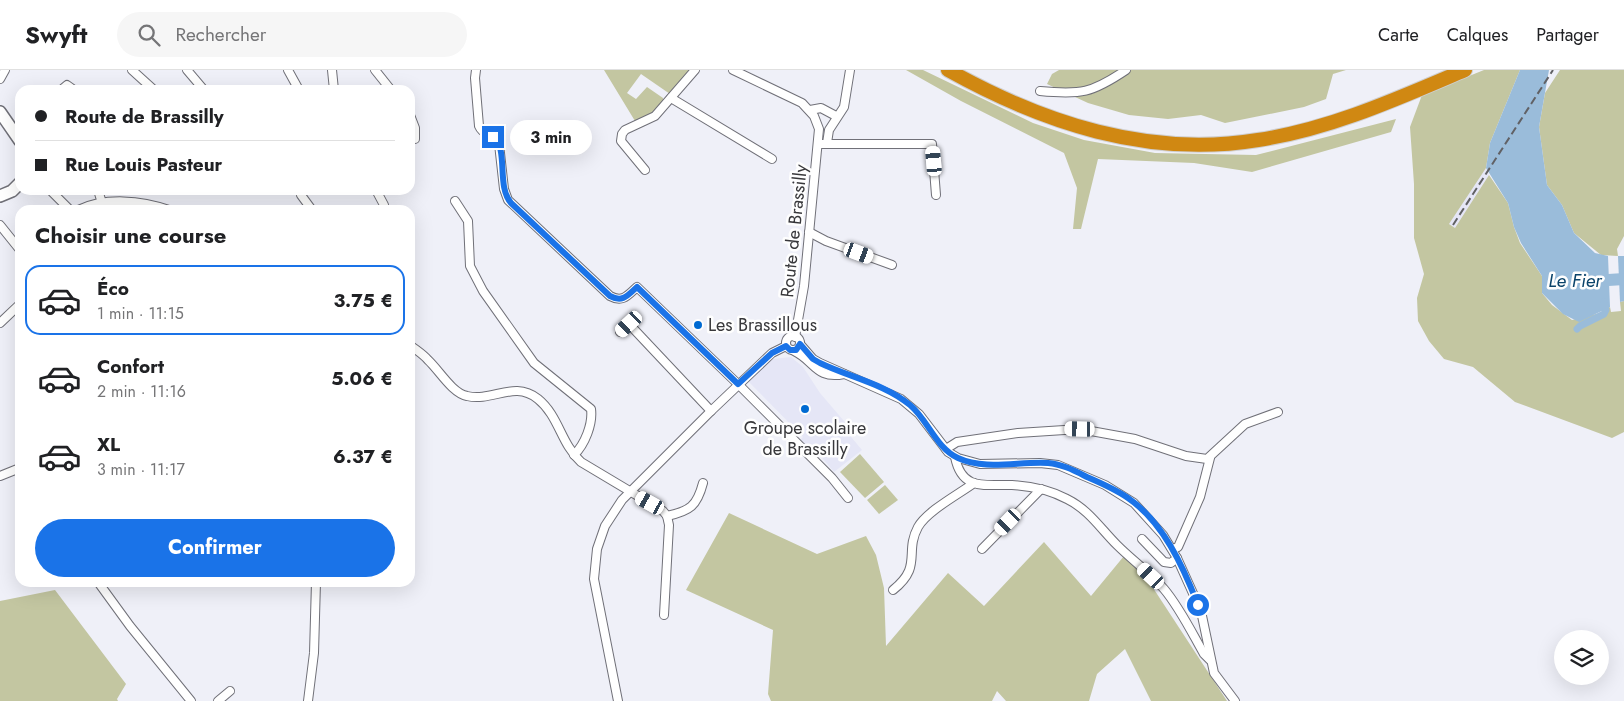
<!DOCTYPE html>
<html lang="fr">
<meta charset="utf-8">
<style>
:root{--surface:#fff;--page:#f6f6f6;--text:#202124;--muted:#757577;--line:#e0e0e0;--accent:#1a73e8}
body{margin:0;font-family:Jost,sans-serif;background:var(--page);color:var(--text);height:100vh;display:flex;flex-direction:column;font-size:19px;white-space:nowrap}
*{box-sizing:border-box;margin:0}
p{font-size:16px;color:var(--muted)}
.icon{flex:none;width:28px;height:28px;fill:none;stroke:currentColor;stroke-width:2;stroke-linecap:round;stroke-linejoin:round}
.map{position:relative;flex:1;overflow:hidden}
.panel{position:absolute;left:15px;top:135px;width:400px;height:382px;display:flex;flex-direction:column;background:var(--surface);border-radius:15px;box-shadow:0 5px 20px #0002}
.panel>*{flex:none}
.hud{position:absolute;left:15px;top:15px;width:400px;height:110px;border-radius:15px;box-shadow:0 5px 20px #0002;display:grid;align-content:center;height:110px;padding:0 20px;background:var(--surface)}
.buttons{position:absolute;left:1554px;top:560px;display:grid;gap:10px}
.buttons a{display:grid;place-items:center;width:55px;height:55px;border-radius:50%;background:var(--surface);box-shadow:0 5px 20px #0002;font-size:25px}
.end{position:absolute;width:22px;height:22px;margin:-11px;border:6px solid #1a73e8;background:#fff;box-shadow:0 0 0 2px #fff}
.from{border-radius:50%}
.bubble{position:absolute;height:35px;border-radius:18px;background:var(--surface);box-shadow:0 5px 20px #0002;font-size:16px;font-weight:700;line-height:35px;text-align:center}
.car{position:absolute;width:15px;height:30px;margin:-15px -8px;border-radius:6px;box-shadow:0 0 4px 1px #0007;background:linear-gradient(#fff 24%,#345 0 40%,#fff 0 76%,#345 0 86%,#fff 0)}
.hud b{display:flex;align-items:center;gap:18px;height:48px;font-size:19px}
.hud b+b{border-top:1px solid var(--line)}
.hud i{width:12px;height:12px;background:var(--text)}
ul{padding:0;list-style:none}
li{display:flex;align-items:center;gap:15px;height:70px;margin:0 10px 8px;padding:0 10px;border:2px solid transparent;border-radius:15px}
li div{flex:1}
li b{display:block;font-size:19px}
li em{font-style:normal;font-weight:700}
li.active{border-color:var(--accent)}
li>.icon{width:45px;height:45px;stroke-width:1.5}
h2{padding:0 20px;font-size:22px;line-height:60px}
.cta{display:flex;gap:10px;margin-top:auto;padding:10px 20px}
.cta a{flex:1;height:58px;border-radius:30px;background:var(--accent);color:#fff;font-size:20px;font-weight:700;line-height:58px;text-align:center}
header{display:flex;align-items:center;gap:30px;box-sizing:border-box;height:70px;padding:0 25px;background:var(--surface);border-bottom:1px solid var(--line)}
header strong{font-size:24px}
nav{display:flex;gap:28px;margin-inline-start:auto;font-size:18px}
.search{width:350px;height:45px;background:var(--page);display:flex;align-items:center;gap:12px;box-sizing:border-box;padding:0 18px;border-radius:28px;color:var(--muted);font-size:19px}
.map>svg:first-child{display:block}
.built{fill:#e5e6f6}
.green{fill:#c3c6a1}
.water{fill:#9abcda}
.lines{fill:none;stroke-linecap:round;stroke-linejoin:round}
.canal{stroke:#9abcda;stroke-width:7}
.river{stroke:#9abcda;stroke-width:12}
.street-casing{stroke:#707078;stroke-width:10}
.secondary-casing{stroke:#707078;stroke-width:14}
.highway-casing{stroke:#cfcfd0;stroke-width:16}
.street{stroke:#fff;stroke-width:8}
.secondary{stroke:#fff;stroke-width:11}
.highway{stroke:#d08812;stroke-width:14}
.rail{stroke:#616165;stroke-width:2;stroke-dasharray:8 4;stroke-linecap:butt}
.route{stroke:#1a73e8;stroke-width:6}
.poi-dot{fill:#006ad2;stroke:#fefefe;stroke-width:2}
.labels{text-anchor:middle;stroke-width:5;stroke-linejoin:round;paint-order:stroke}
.street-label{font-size:18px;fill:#38383b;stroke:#fefefe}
.poi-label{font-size:18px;fill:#38383b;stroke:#fefefe;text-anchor:start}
.water-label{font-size:19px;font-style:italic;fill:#0a436a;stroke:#fefefe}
</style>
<header>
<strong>Swyft</strong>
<div class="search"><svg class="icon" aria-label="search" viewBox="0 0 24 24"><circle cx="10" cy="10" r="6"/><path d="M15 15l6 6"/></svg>Rechercher</div>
<nav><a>Carte</a><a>Calques</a><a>Partager</a></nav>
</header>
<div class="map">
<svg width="1624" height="631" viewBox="0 0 1624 631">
<rect width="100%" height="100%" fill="#eff0f8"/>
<g class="built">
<polygon points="1486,98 1489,105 1455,158 1449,154"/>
<polygon points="791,287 803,297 820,323 844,351 849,358 847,362 862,380 834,402 819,384 814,386 800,370 803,367 747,310 772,289"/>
</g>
<g class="green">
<polygon points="604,0 690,0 670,24 641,4 627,23 636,29 647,17 663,28 664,31 655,43 635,51"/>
<polygon points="906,0 923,0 1033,53 1084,70 1155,83 1256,85 1396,49 1391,62 1252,102 1194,93 1098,89 1081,159 1073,159 1077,118 1064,83 961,31"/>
<polygon points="1059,0 1346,0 1333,4 1326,29 1304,37 1225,53 1201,45 1168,49 1129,45 1088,33 1047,14 1052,4"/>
<polygon points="1484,0 1520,0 1490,73 1486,98 1449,154 1455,158 1489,105 1508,133 1514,157 1520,173 1542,206 1542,223 1552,235 1572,250 1600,243 1610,237 1611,242 1621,241 1620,232 1624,231 1624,362 1612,368 1515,332 1473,297 1444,289 1429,271 1418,251 1417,228 1424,204 1414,168 1414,114 1410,57 1422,25"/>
<polygon points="1560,0 1624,0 1624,166 1617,179 1618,186 1601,185 1574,163 1562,135 1547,115 1539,57 1545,23"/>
<polygon points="860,384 884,412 865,428 840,402"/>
<polygon points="885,415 898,430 879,444 867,430"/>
<polygon points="729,443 817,484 866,466 876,485 884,518 886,576 948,503 984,536 1044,472 1091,526 1124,486 1142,501 1227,631 1151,631 1125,579 1097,604 1089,631 1006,631 997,621 992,631 771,631 768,624 773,560 686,520"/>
<polygon points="55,520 126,614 117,629 118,631 0,631 0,531"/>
</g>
<g class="water">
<polygon points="1520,0 1549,0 1539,57 1547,115 1562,135 1574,163 1595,183 1608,186 1610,237 1579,252 1563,244 1542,223 1542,206 1521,173 1514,157 1508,133 1486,98 1490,73"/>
<polygon points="1618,186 1624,186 1624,231 1620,232"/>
</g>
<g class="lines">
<polyline class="canal" points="1577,259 1580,256 1604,244 1606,240 1604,232"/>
<polyline class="river" points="1593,211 1624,209"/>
<g class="street-casing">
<g id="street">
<polyline points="132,0 154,20"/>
<polyline points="187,0 204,20"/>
<polyline points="288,0 299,20"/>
<polyline points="332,0 334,20"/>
<polyline points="375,0 391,20"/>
<path d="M476 0 475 8 479 56C483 66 494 65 499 74L504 119 508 130 610 226C623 233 628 225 637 217L740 316 832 408 848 428"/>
<polyline points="733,0 802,33 814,46 819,59 804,216 795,267"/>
<polyline points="0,9 5,0"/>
<polyline points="61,20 67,15 74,20"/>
<path d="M1040 21C1081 25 1092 23 1126 0"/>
<polyline points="671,28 772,89"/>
<polyline points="810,40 821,38 836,46"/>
<polyline points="410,45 415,58 415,69"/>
<polyline points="827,73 829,60 844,37 850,0"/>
<polyline points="819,74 932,74 936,125"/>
<polyline points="645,100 621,71 622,64 625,60 655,46 695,0"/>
<polyline points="50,120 70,140"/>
<polyline points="98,120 102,133"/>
<polyline points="376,120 384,135"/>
<polyline points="301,125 312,140"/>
<path d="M455 131 468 151 470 196 483 221 534 293 591 339C593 354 585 374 574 385"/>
<path d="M78 140C105 127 141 130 169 140"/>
<polyline points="0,155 20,180"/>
<polyline points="809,162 826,171 892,195"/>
<polyline points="0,253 20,234"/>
<polyline points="620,262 629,254 711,341"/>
<circle cx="793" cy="273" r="7"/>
<polyline points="800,274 813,289 820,293 901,329 919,344 948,382 958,388 980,394 1040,393 1058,395 1105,415 1134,433 1163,465 1177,488 1201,541 1214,603 1235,631"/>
<path d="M410 275C416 280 423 284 428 290 439 300 452 323 467 326 493 332 514 310 538 329 559 346 561 374 581 392L663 441 667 446 669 455 664 545"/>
<path d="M794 281C815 291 816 310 844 304"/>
<polyline points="946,379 957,372 1018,363 1080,359 1135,369 1186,386 1207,389 1245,354 1278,342"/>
<path d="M955 387C962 422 986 414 1012 415 1031 416 1050 420 1067 429 1089 440 1100 458 1117 475 1132 490 1150 503 1164 519 1180 538 1192 563 1204 584L1210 590"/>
<polyline points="0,406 20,398"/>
<path d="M667 446C690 441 697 436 703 413"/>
<polyline points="1142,469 1164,492 1171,493 1177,488"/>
<polyline points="982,479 1041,419"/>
<polyline points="1173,479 1178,477 1200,427 1210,388"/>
<polyline points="98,512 130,556 191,631"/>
<path d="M893 520C923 496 904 483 918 457 927 441 959 424 974 413"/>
<polyline points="218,631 230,621"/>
<polyline points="308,631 314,583 316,512"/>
<polyline points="618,631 594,509 597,479 605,456 622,430 711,341 772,283 786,276"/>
</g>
</g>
<g class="secondary-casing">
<g id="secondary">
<polyline points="0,42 20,71"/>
<polyline points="0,126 12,121 20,113"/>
</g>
</g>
<g class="highway-casing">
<path id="highway" d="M948 0C1043 53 1148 88 1258 70 1331 59 1399 28 1465 0"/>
</g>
<use href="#street" class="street"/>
<use href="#secondary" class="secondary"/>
<use href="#highway" class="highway"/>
<polyline class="rail" points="1453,155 1553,0"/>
</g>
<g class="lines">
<path class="route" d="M493 67C509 78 496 116 511 133L610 226C623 233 628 225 637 217L738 314 772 283 786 276 790 280H796L800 274 813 289 820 293C849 307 885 314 910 335 928 350 936 378 958 388 986 401 1019 391 1048 393 1062 394 1075 401 1087 407 1101 413 1115 419 1128 428 1163 452 1183 496 1198 535"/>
</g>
<g class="poi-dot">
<circle cx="698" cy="255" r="5"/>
<circle cx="805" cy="339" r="5"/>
</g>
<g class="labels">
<g class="street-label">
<text transform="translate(794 161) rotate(-84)" y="6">Route de Brassilly</text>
</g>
<g class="poi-label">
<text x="708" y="261">Les Brassillous</text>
<text x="805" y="364" text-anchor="middle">Groupe scolaire<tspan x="805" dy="21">de Brassilly</tspan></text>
</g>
<g class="water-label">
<text x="1575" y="217">Le Fier</text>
</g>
</g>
</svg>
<div class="buttons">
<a><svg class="icon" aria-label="layers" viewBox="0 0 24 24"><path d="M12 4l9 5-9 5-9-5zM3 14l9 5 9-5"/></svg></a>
</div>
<i class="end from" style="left:1198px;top:535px"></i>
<i class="end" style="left:493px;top:67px"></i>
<div class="bubble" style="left:510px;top:50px;width:82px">3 min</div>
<i class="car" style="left:934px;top:91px;rotate:355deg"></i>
<i class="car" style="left:859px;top:183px;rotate:110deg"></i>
<i class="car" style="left:629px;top:254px;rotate:227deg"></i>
<i class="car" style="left:1080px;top:359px;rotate:271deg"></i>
<i class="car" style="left:650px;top:433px;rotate:299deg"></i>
<i class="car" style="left:1008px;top:452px;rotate:224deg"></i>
<i class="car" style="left:1151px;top:506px;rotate:313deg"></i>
<div class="hud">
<b><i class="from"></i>Route de Brassilly</b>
<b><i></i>Rue Louis Pasteur</b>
</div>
<section class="panel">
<h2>Choisir une course</h2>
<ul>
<li class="active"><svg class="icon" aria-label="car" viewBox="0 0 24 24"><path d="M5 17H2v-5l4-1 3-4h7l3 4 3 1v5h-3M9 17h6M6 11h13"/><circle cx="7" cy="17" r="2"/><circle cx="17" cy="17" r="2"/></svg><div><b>Éco</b><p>1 min · 11:15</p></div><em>3.75 €</em></li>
<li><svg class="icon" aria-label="car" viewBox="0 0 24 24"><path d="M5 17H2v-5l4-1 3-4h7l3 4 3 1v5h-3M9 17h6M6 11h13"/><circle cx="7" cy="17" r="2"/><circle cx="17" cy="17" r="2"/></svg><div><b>Confort</b><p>2 min · 11:16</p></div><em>5.06 €</em></li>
<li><svg class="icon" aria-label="car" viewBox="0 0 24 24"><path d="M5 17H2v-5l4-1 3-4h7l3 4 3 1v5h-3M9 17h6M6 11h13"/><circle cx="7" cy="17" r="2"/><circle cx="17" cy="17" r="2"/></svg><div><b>XL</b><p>3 min · 11:17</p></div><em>6.37 €</em></li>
</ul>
<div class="cta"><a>Confirmer</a></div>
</section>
</div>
